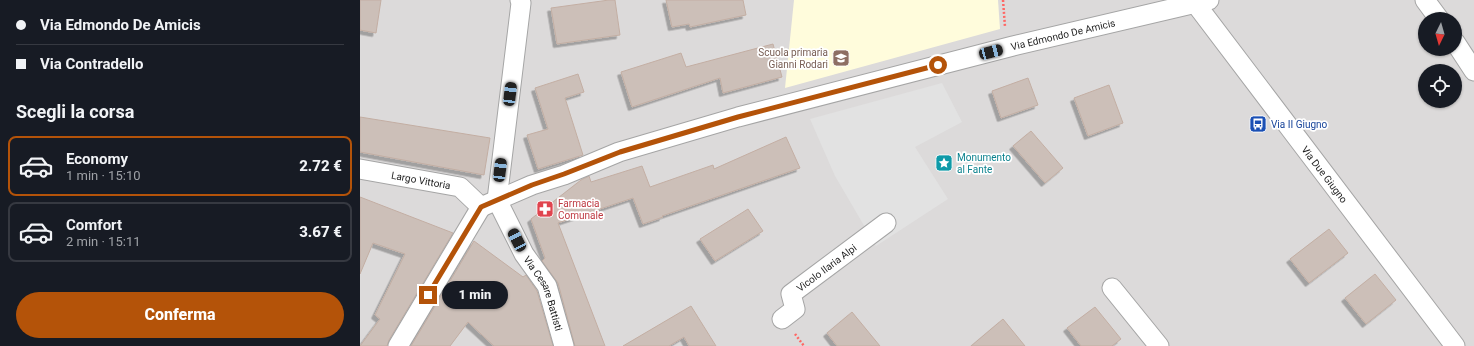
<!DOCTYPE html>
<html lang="it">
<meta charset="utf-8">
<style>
:root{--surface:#171b24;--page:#20242c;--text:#f1f3f6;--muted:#9ea1a6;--line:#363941;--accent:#b45309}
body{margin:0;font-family:Roboto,sans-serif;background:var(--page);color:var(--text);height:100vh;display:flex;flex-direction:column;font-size:15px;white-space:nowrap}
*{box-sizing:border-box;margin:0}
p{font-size:13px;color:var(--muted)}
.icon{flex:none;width:22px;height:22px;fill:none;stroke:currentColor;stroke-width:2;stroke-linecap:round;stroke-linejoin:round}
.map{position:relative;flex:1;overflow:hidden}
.drawer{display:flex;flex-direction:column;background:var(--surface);width:360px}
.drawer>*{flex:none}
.hud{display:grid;align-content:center;height:88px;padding:0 16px;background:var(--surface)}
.needle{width:26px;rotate:185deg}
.buttons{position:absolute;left:1058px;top:12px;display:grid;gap:8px}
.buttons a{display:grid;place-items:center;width:44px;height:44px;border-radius:50%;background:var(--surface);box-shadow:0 1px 3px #0004;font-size:20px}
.end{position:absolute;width:18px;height:18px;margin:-9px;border:5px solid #b45309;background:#fff;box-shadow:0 0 0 2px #fff}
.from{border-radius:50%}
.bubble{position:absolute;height:28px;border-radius:14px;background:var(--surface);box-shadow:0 1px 3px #0004;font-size:13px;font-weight:800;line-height:28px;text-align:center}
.car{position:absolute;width:12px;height:24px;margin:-12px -6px;border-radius:5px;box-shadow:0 0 3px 1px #0007;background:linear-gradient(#222 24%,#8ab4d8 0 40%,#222 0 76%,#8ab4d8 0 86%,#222 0)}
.hud b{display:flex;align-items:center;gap:14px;height:38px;font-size:15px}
.hud b+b{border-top:1px solid var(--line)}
.hud i{width:10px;height:10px;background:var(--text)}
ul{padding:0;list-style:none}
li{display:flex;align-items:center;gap:12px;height:60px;margin:0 8px 6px;padding:0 8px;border:2px solid var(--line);border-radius:8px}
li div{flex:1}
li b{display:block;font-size:15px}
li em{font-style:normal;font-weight:800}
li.on{border-color:var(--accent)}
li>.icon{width:36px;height:36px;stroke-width:1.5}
h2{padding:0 16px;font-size:18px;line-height:48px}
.action{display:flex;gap:8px;margin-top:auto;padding:8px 16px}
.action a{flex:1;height:46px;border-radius:24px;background:var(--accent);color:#fff;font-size:16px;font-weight:800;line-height:46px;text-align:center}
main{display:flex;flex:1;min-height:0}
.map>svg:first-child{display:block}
.residential{fill:#dcdada;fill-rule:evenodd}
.education{fill:#fffcdc}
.parking{fill:#e2e2e2}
.building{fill:#ccbfb8;stroke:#c3aea3;filter:url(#shadow)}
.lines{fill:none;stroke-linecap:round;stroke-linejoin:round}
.street-casing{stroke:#a5a5a5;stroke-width:21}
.path{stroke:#ff6764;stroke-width:2.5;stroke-dasharray:2 2;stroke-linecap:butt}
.street{stroke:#fff;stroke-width:19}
.route{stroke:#b45309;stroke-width:5}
.labels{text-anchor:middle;stroke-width:3.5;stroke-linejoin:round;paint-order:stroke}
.street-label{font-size:10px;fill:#1e1e1e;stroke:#fff}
.education-label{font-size:10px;fill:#785e54;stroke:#fff;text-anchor:end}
.transit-label{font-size:10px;fill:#164399;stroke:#fff;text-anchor:start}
.culture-label{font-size:10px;fill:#0d838f;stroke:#fff;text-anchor:start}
.health-label{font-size:10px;fill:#be3a42;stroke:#fff;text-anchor:start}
</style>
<main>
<section class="drawer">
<div class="hud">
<b><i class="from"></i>Via Edmondo De Amicis</b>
<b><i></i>Via Contradello</b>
</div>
<h2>Scegli la corsa</h2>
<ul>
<li class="on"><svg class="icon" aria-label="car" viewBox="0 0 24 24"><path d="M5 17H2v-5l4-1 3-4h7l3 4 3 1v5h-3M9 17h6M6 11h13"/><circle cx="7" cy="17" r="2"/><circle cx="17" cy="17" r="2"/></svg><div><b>Economy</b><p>1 min · 15:10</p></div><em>2.72 €</em></li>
<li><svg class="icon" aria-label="car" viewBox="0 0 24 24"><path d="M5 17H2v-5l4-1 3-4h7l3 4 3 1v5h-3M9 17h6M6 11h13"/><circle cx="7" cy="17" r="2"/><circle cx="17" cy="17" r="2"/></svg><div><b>Comfort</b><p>2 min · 15:11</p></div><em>3.67 €</em></li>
</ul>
<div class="action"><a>Conferma</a></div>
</section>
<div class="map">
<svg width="1114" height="346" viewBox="0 0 1114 346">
<defs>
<filter id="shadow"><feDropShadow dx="-3.5" dy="3.5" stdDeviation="0" flood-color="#0004"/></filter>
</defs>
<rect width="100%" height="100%" fill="#f0eae2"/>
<path class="residential" d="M0 0H1114V346H0ZM1065 19H1095V49H1065ZM1065 71H1095V101H1065Z"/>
<polygon class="education" points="434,0 638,0 640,29 425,88"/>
<polygon class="parking" points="582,83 602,122 555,147 588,199 516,246 475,176 450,119"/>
<g class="building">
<polygon points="0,0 21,0 16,33 0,30"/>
<polygon points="249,0 255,0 260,35 197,44 191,8"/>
<polygon points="306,0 383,0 386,15 330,27 329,24 312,27"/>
<polygon points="413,44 422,77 363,93 360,78 272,107 261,72 321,53 326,67"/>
<polygon points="218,74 224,92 205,98 223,155 178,169 167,135 188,129 175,88"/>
<polygon points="668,78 678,105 641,118 632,91"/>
<polygon points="749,85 763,123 728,136 714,98"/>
<polygon points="0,117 130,138 124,175 0,152"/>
<polygon points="671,131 703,168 685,183 653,146"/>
<polygon points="426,137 440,168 302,216 303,217 283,224 273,198 198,223 245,346 215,346 198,283 182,261 185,258 171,219 221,180 229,176 231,182 282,166 290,187 353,165 354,169"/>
<polygon points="0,197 93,233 29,340 27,346 0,346 20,319 15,315 45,254 13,243 0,274"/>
<polygon points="388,209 403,231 355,261 340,239"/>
<polygon points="969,229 988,253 949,283 930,259"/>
<polygon points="114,241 163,277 166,275 177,291 193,346 134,346 108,322 90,346 51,346"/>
<polygon points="1015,274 1036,300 1006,324 985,298"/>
<polygon points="331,306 356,346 329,346 324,337 309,346 263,346"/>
<polygon points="735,307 761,339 752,346 721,346 707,328"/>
<polygon points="492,312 520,346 477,346 467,333"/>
<polygon points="643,319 665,346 611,346"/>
</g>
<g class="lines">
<g class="street-casing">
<g id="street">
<path id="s1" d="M834 0 835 3 1095 346"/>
<polyline points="1065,0 1079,19"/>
<polyline points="1095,42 1114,71"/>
<path id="s2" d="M0 169 100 187 121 207"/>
<polyline points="137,200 161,3 160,0"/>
<path id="s3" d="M137 200 164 254 187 286 204 346"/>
<path id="s4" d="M121 207 172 185 204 175 259 152 378 117 653 46 849 0"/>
<polyline points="752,288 799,346"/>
<path id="s5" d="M422 319 435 309 431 294 526 223"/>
<polyline points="38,346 121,207"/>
</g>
</g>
<g class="path">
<polyline points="643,0 645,27"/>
<polyline points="435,334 444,346"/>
</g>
<use href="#street" class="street"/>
</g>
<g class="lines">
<polyline class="route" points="68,295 121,207 172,185 204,174 260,152 378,117 578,65"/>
</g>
<defs>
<g id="school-square" transform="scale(0.9)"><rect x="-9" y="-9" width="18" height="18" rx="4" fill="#8d6e63" stroke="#fff"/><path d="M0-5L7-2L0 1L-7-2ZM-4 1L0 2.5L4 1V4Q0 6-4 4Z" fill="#fff"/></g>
<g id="bus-square" transform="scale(0.9)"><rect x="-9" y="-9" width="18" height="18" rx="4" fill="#1a4fb4" stroke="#fff"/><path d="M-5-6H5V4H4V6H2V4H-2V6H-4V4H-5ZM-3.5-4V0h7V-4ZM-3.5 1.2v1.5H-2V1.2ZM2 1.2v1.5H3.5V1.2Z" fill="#fff"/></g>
<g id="sight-square" transform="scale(0.9)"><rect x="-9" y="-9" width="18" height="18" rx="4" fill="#0f9aa8" stroke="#fff"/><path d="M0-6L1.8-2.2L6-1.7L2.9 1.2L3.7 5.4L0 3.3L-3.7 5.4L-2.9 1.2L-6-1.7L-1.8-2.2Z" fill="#fff"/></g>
<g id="pharmacy-square" transform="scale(0.9)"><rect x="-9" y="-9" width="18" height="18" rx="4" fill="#e0444e" stroke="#fff"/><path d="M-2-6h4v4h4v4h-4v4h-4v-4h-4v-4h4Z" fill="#fff"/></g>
</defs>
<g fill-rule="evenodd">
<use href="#school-square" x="481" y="58"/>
<use href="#bus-square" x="898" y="124"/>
<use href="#sight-square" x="584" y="163"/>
<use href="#pharmacy-square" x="185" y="209"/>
</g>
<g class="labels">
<g class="street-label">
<text dy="4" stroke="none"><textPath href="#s4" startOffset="608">Via Edmondo De Amicis</textPath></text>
<text dy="4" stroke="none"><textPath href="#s1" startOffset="218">Via Due Giugno</textPath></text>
<text dy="4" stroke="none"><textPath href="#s2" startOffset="62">Largo Vittoria</textPath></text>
<text dy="4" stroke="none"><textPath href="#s5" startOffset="76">Vicolo Ilaria Alpi</textPath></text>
<text dy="4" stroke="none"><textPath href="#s3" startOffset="105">Via Cesare Battisti</textPath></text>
</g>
<g class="education-label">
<text x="468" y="56">Scuola primaria<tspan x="468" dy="12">Gianni Rodari</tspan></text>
</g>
<g class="transit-label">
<text x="911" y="128">Via II Giugno</text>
</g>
<g class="culture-label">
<text x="597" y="161">Monumento<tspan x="597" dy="12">al Fante</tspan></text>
</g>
<g class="health-label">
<text x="198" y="207">Farmacia<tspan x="198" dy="12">Comunale</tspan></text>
</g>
</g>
</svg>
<div class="buttons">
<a><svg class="needle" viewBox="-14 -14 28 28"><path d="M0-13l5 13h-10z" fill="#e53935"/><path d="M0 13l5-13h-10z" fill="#9ea1a6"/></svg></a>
<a><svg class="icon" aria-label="locate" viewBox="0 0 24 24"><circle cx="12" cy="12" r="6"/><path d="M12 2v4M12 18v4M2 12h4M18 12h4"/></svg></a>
</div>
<i class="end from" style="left:578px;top:65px"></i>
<i class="end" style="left:68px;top:295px"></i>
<div class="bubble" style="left:82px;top:281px;width:66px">1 min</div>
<i class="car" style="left:631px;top:52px;rotate:75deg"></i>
<i class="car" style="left:150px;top:94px;rotate:7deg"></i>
<i class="car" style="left:140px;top:170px;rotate:7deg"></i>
<i class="car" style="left:157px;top:240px;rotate:333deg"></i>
</div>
</main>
